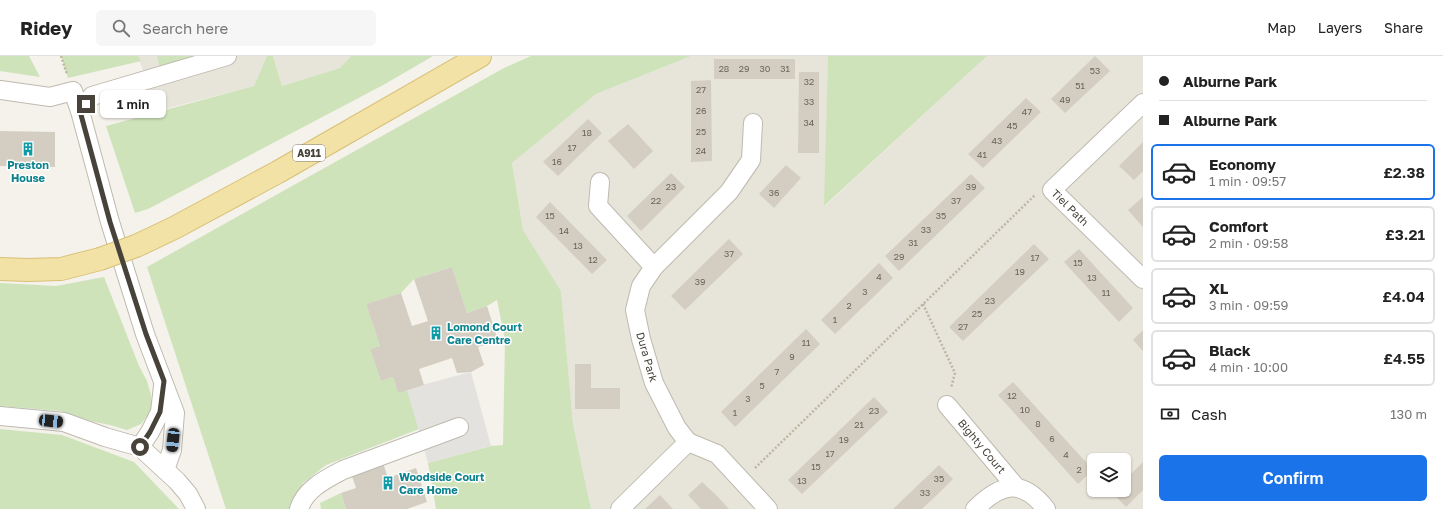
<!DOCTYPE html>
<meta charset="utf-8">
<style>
:root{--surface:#fff;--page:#f6f6f6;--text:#222;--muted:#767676;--line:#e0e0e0;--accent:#1a73e8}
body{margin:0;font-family:"Golos Text",sans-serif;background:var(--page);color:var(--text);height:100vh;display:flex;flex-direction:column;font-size:15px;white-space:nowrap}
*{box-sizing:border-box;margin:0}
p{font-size:13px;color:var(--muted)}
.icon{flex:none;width:22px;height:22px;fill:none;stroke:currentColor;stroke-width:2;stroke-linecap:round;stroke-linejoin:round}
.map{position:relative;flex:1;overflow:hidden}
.panel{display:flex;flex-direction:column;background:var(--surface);width:300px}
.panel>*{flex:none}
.top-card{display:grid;align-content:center;height:88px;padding:0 16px;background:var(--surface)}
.buttons{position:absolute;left:1087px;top:397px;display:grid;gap:8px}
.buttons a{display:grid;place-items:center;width:44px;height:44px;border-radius:6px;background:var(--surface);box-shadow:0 1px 3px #0004;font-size:20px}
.end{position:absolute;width:18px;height:18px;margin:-9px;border:5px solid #47433a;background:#fff;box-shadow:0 0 0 2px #fff}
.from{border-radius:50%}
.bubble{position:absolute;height:28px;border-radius:6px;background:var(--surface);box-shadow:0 1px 3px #0004;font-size:13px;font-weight:600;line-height:28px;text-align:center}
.car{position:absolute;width:12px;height:24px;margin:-12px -6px;border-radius:5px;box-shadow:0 0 3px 1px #0007;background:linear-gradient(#222 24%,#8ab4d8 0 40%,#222 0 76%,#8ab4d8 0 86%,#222 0)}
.top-card b{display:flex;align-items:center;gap:14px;height:38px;font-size:15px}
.top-card b+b{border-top:1px solid var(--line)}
.top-card i{width:10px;height:10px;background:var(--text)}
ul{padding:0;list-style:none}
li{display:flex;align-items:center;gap:12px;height:56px;margin:0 8px 6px;padding:0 8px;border:2px solid var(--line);border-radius:6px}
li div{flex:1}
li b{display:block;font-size:15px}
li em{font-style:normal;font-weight:600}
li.selected{border-color:var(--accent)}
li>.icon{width:36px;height:36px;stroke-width:1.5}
.pay{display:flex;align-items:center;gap:10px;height:44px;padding:0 16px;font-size:15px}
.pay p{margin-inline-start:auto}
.cta{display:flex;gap:8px;margin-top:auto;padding:8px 16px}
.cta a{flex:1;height:46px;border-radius:6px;background:var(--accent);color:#fff;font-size:16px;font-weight:600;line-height:46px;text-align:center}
header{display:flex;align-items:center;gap:24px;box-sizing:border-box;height:56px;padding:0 20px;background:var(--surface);border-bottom:1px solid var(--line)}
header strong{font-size:19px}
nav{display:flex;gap:22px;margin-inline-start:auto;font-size:14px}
.search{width:280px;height:36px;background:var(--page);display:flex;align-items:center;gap:10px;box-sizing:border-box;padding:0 14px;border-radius:6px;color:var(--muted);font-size:15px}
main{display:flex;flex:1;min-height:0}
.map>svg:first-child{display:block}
.residential{fill:#e7e4da;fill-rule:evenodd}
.green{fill:#cee3b9}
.parking{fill:#e3e2df}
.building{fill:#d4cec2}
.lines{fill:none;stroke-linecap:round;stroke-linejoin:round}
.minor-casing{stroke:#bebaaf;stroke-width:20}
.major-casing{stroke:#d7c076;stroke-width:24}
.path{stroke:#bfb6a2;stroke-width:2.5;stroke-dasharray:2 2;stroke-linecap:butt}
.minor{stroke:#fff;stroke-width:18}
.major{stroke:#f3e2a5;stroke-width:22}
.major-bridge-casing{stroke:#d7c076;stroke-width:24;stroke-linecap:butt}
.major-bridge{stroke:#f3e2a5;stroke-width:22}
.route{stroke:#47433a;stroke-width:5}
.labels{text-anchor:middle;stroke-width:3;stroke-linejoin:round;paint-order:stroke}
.number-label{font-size:9px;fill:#6a665c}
.shield{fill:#fff;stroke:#7e7b75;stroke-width:1}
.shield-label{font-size:10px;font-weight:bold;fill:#47433a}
.culture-label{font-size:11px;font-weight:bold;fill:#0d838f;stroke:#fff;text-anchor:start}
.street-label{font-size:11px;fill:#47433a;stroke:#fff}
</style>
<header>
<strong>Ridey</strong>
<div class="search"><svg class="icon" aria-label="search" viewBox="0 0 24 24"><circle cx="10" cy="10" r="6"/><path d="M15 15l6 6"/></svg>Search here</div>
<nav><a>Map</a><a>Layers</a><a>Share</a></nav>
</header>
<main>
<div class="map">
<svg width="1143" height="453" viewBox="0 0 1143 453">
<rect width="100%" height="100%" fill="#f4f2eb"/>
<g class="residential">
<polygon points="138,0 267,0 254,30 157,55"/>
<polygon points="273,0 351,0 340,12 282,30"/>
<path d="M691 0H828L825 150 987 0H1143V453H591L573 368 561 235 523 174 512 107 596 38ZM1094 404H1124V434H1094Z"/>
</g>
<g class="green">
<polygon points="0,0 29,0 40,21 0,15"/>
<polygon points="61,0 138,0 141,5 68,22"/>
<polygon points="157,0 227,0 162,20"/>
<polygon points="267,0 273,0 282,30 340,12 351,0 433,0 385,28 148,153 135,157 106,70 254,30"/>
<polygon points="531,0 691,0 596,38 512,107 523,174 561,235 573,368 591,453 436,453 428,407 491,390 503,389 505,284 497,244 487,250 467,257 452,211 414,223 401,237 366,248 380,290 370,293 381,325 393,321 398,337 407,333 419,373 326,409 303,427 290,453 226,453 147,211 504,12"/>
<polygon points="828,0 987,0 824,150"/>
<polygon points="104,221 139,310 147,325 151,339 151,355 141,368 127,374 110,369 90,365 61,355 0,350 0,227 56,230"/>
<polygon points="0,373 62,379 134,406 179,453 0,453"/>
<polygon points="341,437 346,453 321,453 320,447"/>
</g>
<polygon class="parking" points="471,316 491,390 428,407 407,333"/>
<g class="building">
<polygon points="1095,0 1110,15 1065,57 1051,43"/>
<rect x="714" y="3" width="81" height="20"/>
<polygon points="799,16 819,16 819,97 798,97"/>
<polygon points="711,24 712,105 691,106 691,25"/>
<polygon points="1026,42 1041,56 983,112 968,98"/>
<polygon points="588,63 602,77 558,120 543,106"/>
<polygon points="628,68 653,95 634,113 608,85"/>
<polygon points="0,75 55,76 55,111 0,110"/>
<polygon points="1143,86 1143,115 1134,124 1119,110"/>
<polygon points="786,109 801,122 774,152 759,138"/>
<polygon points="671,117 685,131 641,175 627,160"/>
<polygon points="971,118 985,132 899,215 885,200"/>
<polygon points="1143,141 1143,171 1128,154"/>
<polygon points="550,146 607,204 592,218 536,161"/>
<polygon points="729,183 743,198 685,254 671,240"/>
<polygon points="1034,188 1049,203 963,285 949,271"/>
<polygon points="1079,193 1133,252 1119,266 1064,206"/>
<polygon points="879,207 893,222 835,278 821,264"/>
<polygon points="452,211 467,257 487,250 498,284 478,291 484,309 471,316 457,317 452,302 419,313 424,329 398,337 393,321 381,325 370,293 380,290 366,248 401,237 412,270 428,265 414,223"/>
<polygon points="806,273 820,288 735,371 721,356"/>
<polygon points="1143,274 1143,295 1133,284"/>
<polygon points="575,308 591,308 591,332 620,332 620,353 575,353"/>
<polygon points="1013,326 1093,414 1078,428 998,339"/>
<polygon points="874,341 888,356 802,438 788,424"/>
<polygon points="1143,406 1143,434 1126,451 1112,436 1114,434 1124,434 1124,425"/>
<polygon points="383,407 388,422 416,412 427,446 407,453 346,453 341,437 356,432 351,417"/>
<polygon points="939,409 953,423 939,437 922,453 893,453"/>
<polygon points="702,426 716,439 729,453 701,453 688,439"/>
<polygon points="660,439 673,453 645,453"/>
</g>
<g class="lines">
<g class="minor-casing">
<g id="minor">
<polyline points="0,34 50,41 73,35 80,55 110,166 145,278 175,357 172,394 165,414"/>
<path id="s1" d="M1143 47 1052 134 1143 223"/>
<polyline points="80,55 92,40 227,0"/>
<polyline points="600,126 598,150 654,211"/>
<path id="s2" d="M947 349 1016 431"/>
<polyline points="0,360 64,366 105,381 140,391 177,425 188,438 196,453"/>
<polyline points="688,386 677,372 654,327 641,283 635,254 641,230 654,211 729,136 751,104 753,67"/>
<polyline points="140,391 150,376 160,356 163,330"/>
<path d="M299 453C305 433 326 423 343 414L459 371"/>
<polyline points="620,453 688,386 717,398 768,453"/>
<path d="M975 453C1001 427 1022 422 1046 453"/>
</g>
</g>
<g class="major-casing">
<g id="major">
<polyline points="136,190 174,172 278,116 480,0"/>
<polyline points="0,213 28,214 61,213 100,203"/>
</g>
</g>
<g class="path">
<polyline points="61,0 67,18"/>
<polyline points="923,248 955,317 951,332"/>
<polyline points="755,412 1035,139"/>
</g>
<use href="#minor" class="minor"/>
<use href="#major" class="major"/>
<g class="major-bridge-casing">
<polyline id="major-bridge" points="100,203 136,190"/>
</g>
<use href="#major-bridge" class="major-bridge"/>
</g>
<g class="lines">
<polyline class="route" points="86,48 80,55 110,166 146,278 164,325 160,356 150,376 140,391"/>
</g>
<defs>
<g id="building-bare" transform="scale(1.08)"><path d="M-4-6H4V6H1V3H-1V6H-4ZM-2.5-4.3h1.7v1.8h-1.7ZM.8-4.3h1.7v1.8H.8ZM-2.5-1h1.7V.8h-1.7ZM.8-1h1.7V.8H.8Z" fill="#0f9aa8" stroke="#fff" stroke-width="2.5" paint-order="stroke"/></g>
</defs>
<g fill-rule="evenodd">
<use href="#building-bare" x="28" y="93"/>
<use href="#building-bare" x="436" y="277"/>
<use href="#building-bare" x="388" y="427"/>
</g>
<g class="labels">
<g class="number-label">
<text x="724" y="16">28</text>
<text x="744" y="16">29</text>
<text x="765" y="16">30</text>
<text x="785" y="16">31</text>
<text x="1095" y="18">53</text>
<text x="809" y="29">32</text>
<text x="1080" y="33">51</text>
<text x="701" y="37">27</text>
<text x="1065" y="47">49</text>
<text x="809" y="49">33</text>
<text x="701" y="58">26</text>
<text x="1027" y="59">47</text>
<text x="809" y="70">34</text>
<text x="1012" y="73">45</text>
<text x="701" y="79">25</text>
<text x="587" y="80">18</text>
<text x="997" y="88">43</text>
<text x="572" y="95">17</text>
<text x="701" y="98">24</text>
<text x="982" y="102">41</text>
<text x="557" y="109">16</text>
<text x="671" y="134">23</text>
<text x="971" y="134">39</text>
<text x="774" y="140">36</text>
<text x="656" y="148">22</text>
<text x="956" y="148">37</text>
<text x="550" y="163">15</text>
<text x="941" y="163">35</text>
<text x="926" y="177">33</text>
<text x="564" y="178">14</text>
<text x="913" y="190">31</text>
<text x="578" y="193">13</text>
<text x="729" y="201">37</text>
<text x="899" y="204">29</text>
<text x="1035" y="205">17</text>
<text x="593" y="207">12</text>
<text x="1078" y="210">15</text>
<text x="1020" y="219">19</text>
<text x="879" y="224">4</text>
<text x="1092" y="225">13</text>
<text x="700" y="229">39</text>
<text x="865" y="239">3</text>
<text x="1106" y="240">11</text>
<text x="990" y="248">23</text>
<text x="849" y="253">2</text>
<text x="977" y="261">25</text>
<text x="835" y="267">1</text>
<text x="963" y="274">27</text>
<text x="806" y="290">11</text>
<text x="792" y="304">9</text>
<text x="777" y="319">7</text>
<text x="762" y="333">5</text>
<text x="1012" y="343">12</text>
<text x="748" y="346">3</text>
<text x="1025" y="357">10</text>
<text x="874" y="358">23</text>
<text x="735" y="360">1</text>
<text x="1038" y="371">8</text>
<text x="859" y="372">21</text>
<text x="1052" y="386">6</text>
<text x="844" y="387">19</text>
<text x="830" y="401">17</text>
<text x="1066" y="402">4</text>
<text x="816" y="414">15</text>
<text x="1079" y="417">2</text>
<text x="939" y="426">35</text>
<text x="802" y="428">13</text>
<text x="925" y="440">33</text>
</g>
<rect class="shield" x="293" y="89" width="32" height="16" rx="3"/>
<g class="shield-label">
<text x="309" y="101">A911</text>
</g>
<g class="culture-label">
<text x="28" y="113" text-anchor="middle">Preston<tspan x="28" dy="13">House</tspan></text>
<text x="447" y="275">Lomond Court<tspan x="447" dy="13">Care Centre</tspan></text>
<text x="399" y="425">Woodside Court<tspan x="399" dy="13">Care Home</tspan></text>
</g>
<g class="street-label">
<text dy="4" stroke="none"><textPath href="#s1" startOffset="151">Tiel Path</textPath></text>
<text transform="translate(647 301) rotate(74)" y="4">Dura Park</text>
<text dy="4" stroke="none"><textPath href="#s2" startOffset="54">Bighty Court</textPath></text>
</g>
</g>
</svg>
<div class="buttons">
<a><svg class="icon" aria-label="layers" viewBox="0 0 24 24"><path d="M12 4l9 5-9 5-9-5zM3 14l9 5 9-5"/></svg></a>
</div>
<i class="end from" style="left:140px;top:391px"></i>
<i class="end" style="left:86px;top:48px"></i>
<div class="bubble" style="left:100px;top:34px;width:66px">1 min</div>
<i class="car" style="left:51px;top:365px;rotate:96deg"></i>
<i class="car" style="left:173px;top:384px;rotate:186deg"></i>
</div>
<section class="panel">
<div class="top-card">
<b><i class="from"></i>Alburne Park</b>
<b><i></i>Alburne Park</b>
</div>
<ul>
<li class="selected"><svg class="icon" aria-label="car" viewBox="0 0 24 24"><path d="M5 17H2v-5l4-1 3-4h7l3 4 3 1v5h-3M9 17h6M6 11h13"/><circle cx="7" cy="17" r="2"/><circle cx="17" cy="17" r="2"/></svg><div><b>Economy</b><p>1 min · 09:57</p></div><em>£2.38</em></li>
<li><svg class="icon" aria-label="car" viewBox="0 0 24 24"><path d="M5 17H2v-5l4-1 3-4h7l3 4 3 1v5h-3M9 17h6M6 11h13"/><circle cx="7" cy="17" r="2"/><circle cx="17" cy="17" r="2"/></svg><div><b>Comfort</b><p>2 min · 09:58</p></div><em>£3.21</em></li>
<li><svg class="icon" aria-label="car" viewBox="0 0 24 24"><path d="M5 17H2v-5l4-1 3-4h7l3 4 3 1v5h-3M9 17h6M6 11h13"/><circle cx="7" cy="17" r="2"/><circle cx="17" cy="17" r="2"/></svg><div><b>XL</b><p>3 min · 09:59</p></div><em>£4.04</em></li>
<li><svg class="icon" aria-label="car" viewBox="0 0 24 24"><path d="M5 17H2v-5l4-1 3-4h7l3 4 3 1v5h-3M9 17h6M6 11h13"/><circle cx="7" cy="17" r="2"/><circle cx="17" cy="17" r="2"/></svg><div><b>Black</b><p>4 min · 10:00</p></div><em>£4.55</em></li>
</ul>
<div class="pay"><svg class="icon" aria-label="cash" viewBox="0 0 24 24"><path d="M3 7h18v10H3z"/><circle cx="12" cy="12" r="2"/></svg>Cash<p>130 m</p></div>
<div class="cta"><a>Confirm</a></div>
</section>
</main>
